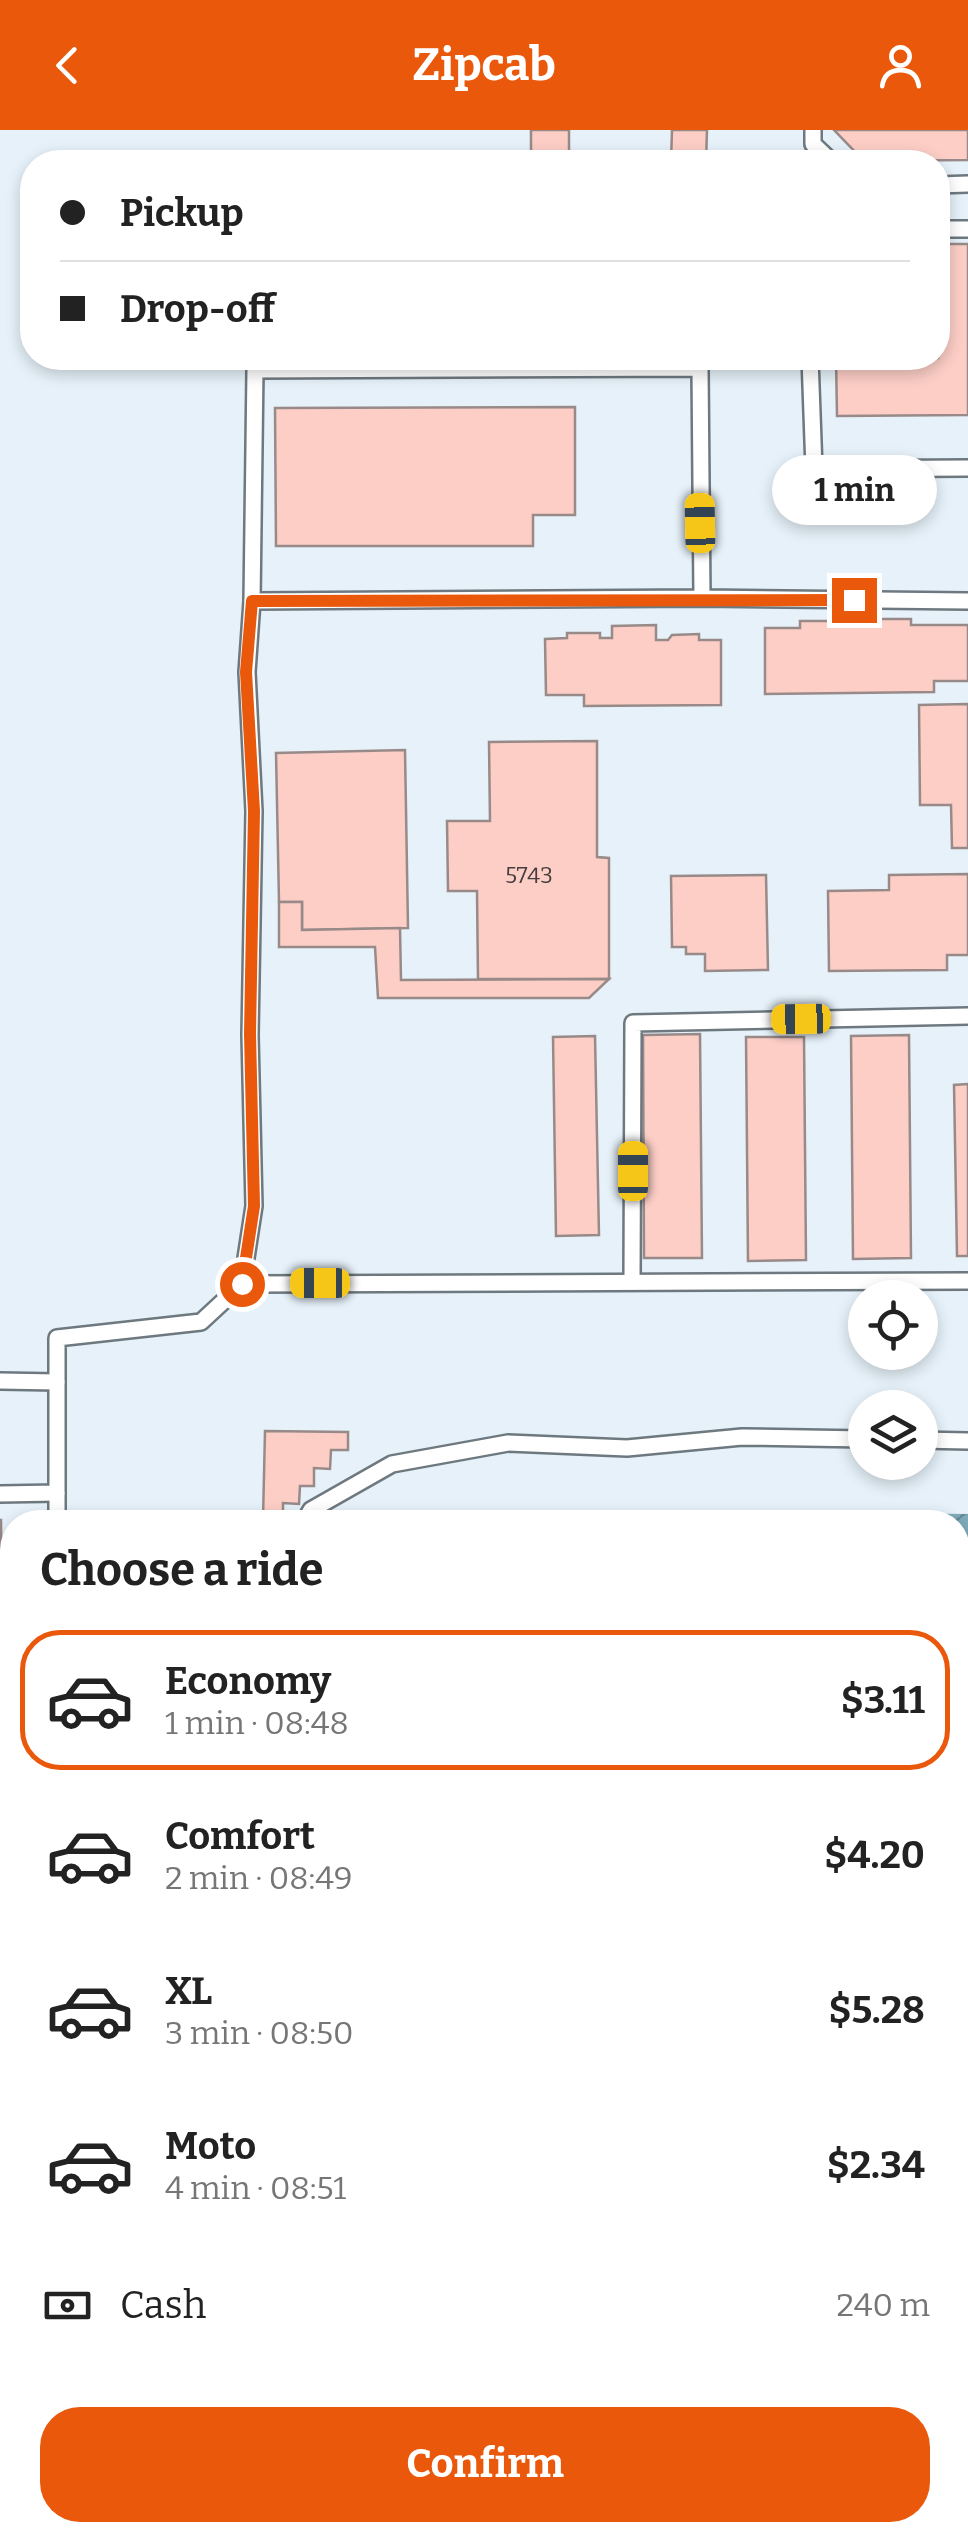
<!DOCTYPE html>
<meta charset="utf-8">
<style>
:root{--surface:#fff;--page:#f2f2f2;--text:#222;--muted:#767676;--line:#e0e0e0;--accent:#ea580c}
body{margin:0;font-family:Bitter,serif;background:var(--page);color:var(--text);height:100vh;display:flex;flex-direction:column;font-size:38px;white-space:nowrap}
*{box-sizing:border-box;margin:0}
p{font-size:32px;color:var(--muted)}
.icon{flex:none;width:55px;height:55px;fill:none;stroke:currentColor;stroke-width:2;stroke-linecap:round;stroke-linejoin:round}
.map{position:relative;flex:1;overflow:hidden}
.side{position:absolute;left:0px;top:1380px;width:970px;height:1032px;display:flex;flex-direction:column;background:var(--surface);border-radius:40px 40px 0 0;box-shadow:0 5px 15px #0003}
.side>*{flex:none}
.hud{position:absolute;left:20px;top:20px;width:930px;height:220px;border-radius:40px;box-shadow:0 5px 15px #0003;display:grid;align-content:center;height:220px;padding:0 40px;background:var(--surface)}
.controls{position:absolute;left:848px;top:1150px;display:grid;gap:20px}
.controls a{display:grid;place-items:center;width:90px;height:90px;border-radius:50%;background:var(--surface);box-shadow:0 5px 15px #0003;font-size:50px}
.end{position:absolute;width:45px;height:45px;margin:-22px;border:12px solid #ea580c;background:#fff;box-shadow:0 0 0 5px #fff}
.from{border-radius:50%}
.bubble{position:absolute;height:70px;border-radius:35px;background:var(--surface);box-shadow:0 5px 15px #0003;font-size:32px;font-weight:700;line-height:70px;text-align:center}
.car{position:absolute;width:30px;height:60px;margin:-30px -15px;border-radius:12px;box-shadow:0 0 8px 2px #0007;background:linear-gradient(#f5c518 24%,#345 0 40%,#f5c518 0 76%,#345 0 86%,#f5c518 0)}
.hud b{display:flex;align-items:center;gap:35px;height:95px;font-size:38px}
.hud b+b{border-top:2px solid var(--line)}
.hud i{width:25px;height:25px;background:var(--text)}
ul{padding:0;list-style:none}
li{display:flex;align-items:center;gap:30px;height:140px;margin:0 20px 15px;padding:0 20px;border:5px solid transparent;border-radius:40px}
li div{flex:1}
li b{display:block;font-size:38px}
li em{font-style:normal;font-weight:700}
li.active{border-color:var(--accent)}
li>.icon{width:90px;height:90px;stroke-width:1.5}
h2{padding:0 40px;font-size:45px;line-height:120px}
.pay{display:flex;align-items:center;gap:25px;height:110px;padding:0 40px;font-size:38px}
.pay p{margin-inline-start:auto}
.cta{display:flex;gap:20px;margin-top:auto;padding:20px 40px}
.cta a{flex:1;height:115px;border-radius:40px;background:var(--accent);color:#fff;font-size:40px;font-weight:700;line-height:115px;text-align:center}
header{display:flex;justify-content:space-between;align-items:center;height:130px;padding:0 40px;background:var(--accent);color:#fff;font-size:45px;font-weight:700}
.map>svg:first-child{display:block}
.water{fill:url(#water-waves)}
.building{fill:#fccec6;stroke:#988a88;stroke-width:2.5}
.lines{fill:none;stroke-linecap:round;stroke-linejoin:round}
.lane-casing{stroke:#6e787f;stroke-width:20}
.lane{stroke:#fff;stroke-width:15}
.route{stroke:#ea580c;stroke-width:12}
.labels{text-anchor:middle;stroke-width:9;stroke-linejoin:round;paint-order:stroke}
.number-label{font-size:22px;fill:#463e3e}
</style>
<header><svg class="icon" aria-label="back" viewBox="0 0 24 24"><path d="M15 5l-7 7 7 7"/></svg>Zipcab<svg class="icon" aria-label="person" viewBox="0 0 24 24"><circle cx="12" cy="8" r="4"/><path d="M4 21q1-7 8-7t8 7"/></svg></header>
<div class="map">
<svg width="968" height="2412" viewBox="0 0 968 2412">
<defs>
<pattern id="water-waves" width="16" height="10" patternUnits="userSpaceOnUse" patternTransform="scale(2.5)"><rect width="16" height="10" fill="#7eabba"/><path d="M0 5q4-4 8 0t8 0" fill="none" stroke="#658a96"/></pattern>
</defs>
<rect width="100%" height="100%" fill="#e6f1f9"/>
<polygon class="water" points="656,1381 968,1384 968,2412 338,2412 338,2400 958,2400 958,1392 595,1392 609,1386"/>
<g class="building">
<rect x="531" y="0" width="38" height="32"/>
<polygon points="672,0 707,0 706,32 671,32"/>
<polygon points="834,0 968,0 968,30 864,31"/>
<polygon points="938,114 968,114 968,285 837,286 836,228 938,228"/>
<polygon points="575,277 575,385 533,385 533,416 276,416 275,278"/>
<polygon points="876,489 911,489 911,495 968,495 968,551 934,551 934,562 765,564 765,498 800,498 800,491 835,491 835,496 876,496"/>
<polygon points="656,495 656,510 668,510 672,505 699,504 699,510 721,510 721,575 584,576 584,565 546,565 545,509 567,508 567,503 600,503 600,508 612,508 612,496"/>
<polygon points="968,574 968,718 952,718 951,675 920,675 919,575"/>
<polygon points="597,611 597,727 609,728 609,849 478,849 477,761 448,761 447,691 490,691 489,612"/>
<polygon points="405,620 408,798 302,800 302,772 279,772 276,623"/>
<polygon points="968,744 968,825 947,825 947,840 829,841 828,761 889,760 889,745"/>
<polygon points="766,745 768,840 705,841 705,824 686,824 686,817 672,817 671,746"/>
<polygon points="279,772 302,772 302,800 400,798 401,850 609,849 589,868 378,868 375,817 279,817"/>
<polygon points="700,904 702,1128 644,1128 643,905"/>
<polygon points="909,905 911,1128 853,1129 851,906"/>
<polygon points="595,906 599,1105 556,1106 553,907"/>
<polygon points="746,907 804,907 806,1130 748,1131"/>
<polygon points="968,954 968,1126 957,1126 954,955"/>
<polygon points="265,1301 348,1302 348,1320 331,1320 330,1339 314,1338 314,1356 300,1356 299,1374 283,1373 283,1389 263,1389"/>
<polygon points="1,1390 2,1511 0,1511 0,1390"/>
</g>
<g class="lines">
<g class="lane-casing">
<g id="lane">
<polyline points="813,0 813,14 832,32"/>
<polyline points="938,55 968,54"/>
<polyline points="938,99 968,99"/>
<polyline points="810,228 814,339 968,338"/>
<polyline points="702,468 252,471 255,240 700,238 702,468 968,471"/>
<polyline points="632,1152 633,893 968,886"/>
<polyline points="242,1154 254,1076 250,905 254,681 247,542 252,471"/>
<polyline points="0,1251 57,1252"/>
<polyline points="920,1310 968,1311"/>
<polyline points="0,1364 57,1363 57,1208 201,1192 242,1154 968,1151"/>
<polyline points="57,1392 57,1363"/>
<polyline points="304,1392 311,1380 392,1334 508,1313 627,1318 742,1307 865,1309"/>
<polyline points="0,1573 12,1573"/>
<polyline points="0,1713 12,1713"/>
<polyline points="36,2412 36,2400"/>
<polyline points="266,2412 267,2400"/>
</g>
</g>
<use href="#lane" class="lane"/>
</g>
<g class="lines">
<polyline class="route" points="242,1154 254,1076 250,904 254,681 246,542 252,471 854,470"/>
</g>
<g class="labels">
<g class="number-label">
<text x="529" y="753">5743</text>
</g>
</g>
</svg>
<div class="controls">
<a><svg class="icon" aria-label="locate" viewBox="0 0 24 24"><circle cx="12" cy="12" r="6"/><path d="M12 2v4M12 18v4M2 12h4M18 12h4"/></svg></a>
<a><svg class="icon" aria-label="layers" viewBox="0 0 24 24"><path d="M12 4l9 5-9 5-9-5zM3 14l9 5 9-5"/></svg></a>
</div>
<i class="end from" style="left:242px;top:1154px"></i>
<i class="end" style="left:854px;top:470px"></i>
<div class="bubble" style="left:772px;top:325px;width:165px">1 min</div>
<i class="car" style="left:700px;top:393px;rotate:359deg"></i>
<i class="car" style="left:801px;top:889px;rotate:269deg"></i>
<i class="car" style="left:633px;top:1041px;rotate:0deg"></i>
<i class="car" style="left:320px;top:1153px;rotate:270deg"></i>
<div class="hud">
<b><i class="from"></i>Pickup</b>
<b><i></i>Drop-off</b>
</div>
<section class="side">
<h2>Choose a ride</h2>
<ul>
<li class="active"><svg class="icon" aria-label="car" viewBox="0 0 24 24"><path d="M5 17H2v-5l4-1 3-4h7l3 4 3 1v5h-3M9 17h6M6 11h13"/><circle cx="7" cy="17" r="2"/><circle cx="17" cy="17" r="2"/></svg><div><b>Economy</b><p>1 min · 08:48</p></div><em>$3.11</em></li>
<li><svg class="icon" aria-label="car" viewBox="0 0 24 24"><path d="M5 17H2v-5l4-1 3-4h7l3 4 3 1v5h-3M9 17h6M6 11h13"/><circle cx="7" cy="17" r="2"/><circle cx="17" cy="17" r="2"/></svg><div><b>Comfort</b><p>2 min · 08:49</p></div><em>$4.20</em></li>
<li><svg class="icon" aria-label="car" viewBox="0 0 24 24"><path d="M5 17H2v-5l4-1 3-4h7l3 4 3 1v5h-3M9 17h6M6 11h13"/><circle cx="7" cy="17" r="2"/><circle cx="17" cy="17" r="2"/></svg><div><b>XL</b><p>3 min · 08:50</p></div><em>$5.28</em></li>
<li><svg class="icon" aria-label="car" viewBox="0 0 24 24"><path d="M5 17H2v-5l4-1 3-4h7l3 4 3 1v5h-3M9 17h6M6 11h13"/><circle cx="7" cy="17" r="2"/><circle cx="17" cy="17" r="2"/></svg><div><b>Moto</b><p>4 min · 08:51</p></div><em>$2.34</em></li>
</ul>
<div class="pay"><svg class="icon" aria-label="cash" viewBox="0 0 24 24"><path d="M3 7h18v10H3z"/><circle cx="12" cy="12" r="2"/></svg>Cash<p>240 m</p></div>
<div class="cta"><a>Confirm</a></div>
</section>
</div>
